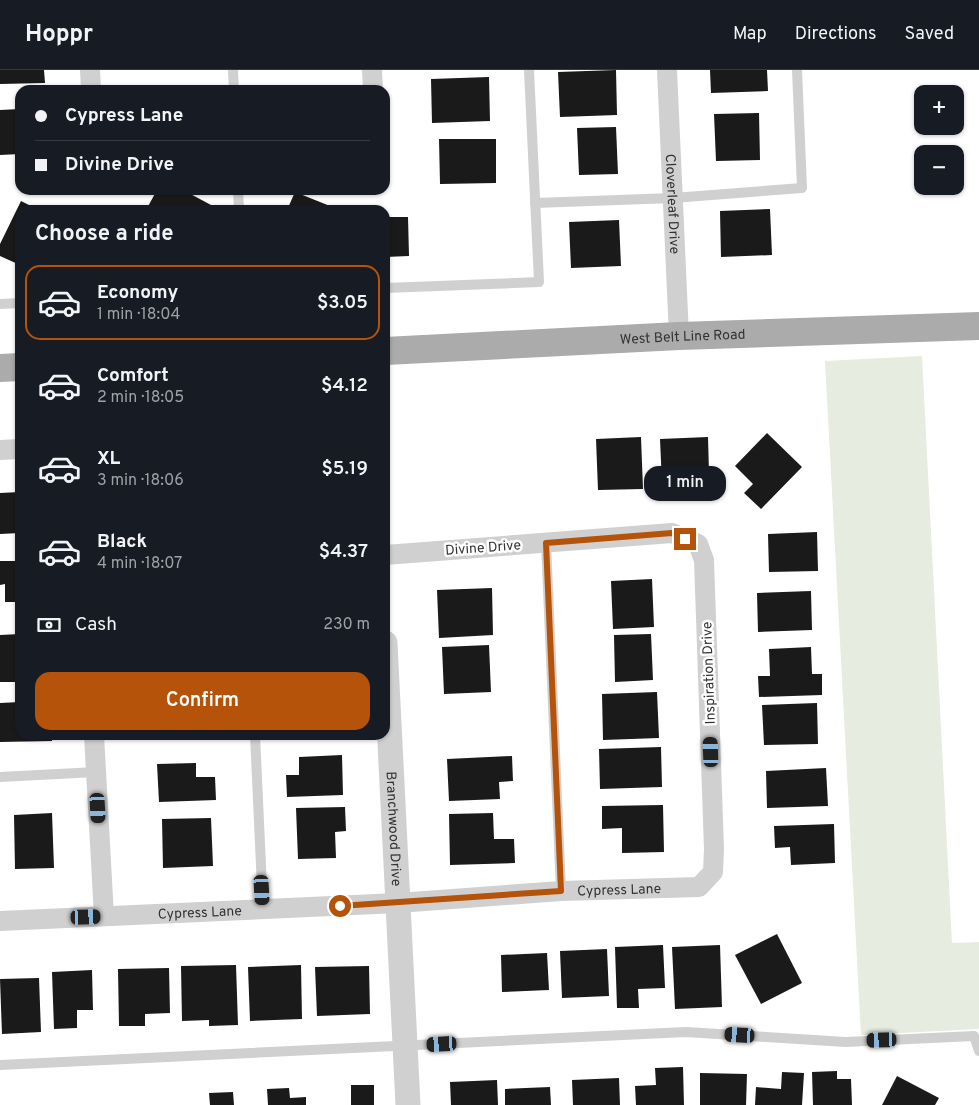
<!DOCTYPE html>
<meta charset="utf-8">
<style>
:root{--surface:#171b24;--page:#242831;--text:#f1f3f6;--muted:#9ea1a6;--line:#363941;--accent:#b45309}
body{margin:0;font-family:Overpass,sans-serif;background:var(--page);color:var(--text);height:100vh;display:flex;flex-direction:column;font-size:19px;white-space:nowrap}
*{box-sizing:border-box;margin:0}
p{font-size:16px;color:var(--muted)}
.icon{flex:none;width:28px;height:28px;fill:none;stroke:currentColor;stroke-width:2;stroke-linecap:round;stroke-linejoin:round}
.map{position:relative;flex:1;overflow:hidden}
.drawer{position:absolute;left:15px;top:135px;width:375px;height:535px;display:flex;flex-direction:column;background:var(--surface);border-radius:15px;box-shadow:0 1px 4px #0004}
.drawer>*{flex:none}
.guide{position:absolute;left:15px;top:15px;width:375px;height:110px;border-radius:15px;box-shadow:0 1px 4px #0004;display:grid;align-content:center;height:110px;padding:0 20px;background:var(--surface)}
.tools{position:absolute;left:914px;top:15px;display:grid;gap:10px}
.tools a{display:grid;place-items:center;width:50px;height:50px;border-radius:10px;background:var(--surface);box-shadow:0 1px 4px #0004;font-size:25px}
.end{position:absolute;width:22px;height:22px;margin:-11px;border:6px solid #b45309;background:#fff;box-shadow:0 0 0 2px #fff}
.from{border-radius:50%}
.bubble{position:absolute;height:35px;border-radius:15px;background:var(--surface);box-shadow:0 1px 4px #0004;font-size:16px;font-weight:600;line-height:35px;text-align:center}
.car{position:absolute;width:15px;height:30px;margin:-15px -8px;border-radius:6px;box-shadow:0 0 4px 1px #0007;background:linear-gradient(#222 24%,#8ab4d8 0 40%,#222 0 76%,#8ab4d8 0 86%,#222 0)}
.guide b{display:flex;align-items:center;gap:18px;height:48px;font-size:19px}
.guide b+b{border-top:1px solid var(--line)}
.guide i{width:12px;height:12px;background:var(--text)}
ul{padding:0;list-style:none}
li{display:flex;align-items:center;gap:15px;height:75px;margin:0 10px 8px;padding:0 10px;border:2px solid transparent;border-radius:15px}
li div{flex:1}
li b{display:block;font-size:19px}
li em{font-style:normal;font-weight:600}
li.selected{border-color:var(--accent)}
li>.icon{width:45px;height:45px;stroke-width:1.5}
h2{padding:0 20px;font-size:22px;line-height:60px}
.pay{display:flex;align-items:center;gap:12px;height:55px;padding:0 20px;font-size:19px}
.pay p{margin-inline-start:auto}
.cta{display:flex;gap:10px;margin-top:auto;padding:10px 20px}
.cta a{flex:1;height:58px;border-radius:15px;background:var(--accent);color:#fff;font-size:20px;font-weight:600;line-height:58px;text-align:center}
header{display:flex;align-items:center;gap:30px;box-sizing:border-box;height:70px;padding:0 25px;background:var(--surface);border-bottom:1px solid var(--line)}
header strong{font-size:24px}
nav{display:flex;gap:28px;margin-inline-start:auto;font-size:18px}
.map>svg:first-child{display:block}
.green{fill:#e6ecdf}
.building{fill:#1a1a1a}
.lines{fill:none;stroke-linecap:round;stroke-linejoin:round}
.service{stroke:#d0d0d0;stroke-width:10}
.minor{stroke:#d0d0d0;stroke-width:20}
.tertiary{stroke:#d0d0d0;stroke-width:25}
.primary{stroke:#ababab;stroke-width:28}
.route{stroke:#b45309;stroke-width:6}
.labels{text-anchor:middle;stroke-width:5;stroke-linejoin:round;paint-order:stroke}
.street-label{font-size:14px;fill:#333;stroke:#fff}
</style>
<header>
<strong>Hoppr</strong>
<nav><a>Map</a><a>Directions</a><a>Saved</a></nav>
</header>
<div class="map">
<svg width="979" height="1035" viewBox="0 0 979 1035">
<rect width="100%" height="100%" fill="#fff"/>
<polygon class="green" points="922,286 952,873 979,872 979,959 861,965 825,291"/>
<g class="building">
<polygon points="0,0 44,0 45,13 0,14"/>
<polygon points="616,0 617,45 560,47 558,2"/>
<polygon points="710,0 767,0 768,21 711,23"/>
<polygon points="489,7 490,51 432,53 431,9"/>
<polygon points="20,39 20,84 0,85 0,40"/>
<polygon points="759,43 760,90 716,91 714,44"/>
<polygon points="616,57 618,104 579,105 577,58"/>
<polygon points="439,69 496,69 496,113 440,114"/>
<polygon points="157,120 183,120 211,135 208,140 146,140"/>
<polygon points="295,122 340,140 287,140"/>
<polygon points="21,131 39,140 20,140 20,195 0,186 0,174"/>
<polygon points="770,139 772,185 721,187 720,141"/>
<polygon points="385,147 408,147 409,186 385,187"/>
<polygon points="619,150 621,196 571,198 569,152"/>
<polygon points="767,363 802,397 761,439 744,423 753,414 735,396"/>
<polygon points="641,367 643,419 598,420 596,369"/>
<polygon points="708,367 709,403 695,404 696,412 662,414 660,369"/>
<polygon points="20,422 20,463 0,464 0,423"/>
<polygon points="817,462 818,501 769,502 768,464"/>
<polygon points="0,491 20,491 20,532 5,532 5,514 0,515"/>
<polygon points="652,509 654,557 613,559 611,511"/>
<polygon points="492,518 493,565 439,568 437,520"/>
<polygon points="811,521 812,560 758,562 757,523"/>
<polygon points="20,564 20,612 0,612 0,565"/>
<polygon points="651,564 653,610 615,612 614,565"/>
<polygon points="489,575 491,622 444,624 442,577"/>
<polygon points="811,577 812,604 822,604 822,625 759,627 758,606 770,606 769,579"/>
<polygon points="657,622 659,668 603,670 602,624"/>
<polygon points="20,632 20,665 52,665 52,671 0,672 0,633"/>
<polygon points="817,633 818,674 764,675 762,635"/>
<polygon points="661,677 662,717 600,719 599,679"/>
<polygon points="342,685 343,725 287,727 286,705 299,705 299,687"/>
<polygon points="512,686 513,711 499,712 500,729 449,731 447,689"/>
<polygon points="196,693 196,707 215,707 216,730 159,732 157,694"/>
<polygon points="826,698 828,736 767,738 766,701"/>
<polygon points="663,735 664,782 622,783 622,758 602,759 602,736"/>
<polygon points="345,737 346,761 335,762 336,788 298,789 296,738"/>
<polygon points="52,743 54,798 15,799 14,745"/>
<polygon points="493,743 494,769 514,769 515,793 450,795 449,744"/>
<polygon points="211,748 213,796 163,798 162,749"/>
<polygon points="834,754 835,793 791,795 790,777 775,778 774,756"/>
<polygon points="777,864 802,913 761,934 735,885"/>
<polygon points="663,875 665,918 638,919 639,938 617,938 615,877"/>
<polygon points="720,875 722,937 675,939 672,877"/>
<polygon points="607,879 609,926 562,928 560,881"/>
<polygon points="547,883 549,920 502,922 501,885"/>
<polygon points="236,895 238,955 209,956 209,950 182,951 181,896"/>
<polygon points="301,895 302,949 250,951 248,897"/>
<polygon points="369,896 370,944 317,946 315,897"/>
<polygon points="169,898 170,943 145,944 145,956 119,956 118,899"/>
<polygon points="92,900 93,940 77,940 77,958 54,959 52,902"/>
<polygon points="39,908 41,962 2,964 0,909"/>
<polygon points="683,997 684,1035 636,1035 635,1016 656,1015 655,998"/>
<polygon points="837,1001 837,1009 851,1009 852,1035 813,1035 812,1002"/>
<polygon points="782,1002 804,1003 802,1035 755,1035 756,1017 781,1019"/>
<polygon points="700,1003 747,1004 746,1035 700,1035"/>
<polygon points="897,1006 939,1028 935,1035 882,1035"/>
<polygon points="619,1008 620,1035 573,1035 572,1010"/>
<polygon points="497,1010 498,1035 451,1035 450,1012"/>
<rect x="351" y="1015" width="23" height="20"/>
<polygon points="550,1017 551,1035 505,1035 505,1019"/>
<polygon points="289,1018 290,1028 306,1027 306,1035 268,1035 267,1019"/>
<polygon points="233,1022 234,1035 210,1035 209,1023"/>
</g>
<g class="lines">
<g class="service">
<polyline points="233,0 234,20"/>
<polyline points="238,120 239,140"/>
<polyline points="535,133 673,128 802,118 797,0"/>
<polyline points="385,218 539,212 529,0"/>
<polyline points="0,234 20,233"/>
<polyline points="546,473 561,821"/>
<polyline points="255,665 263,839"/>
<polyline points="0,707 96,702"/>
<polyline points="0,995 686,962 846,972 974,966 979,981"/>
</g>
<g class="minor">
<polyline points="90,0 91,20"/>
<polyline points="372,0 373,20"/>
<path id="s1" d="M667 0 679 266"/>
<polyline points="0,380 20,379"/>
<polyline points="94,665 104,846"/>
<path id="s2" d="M0 851 398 833 561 821 699 817 713 802 714 779 704 490 698 474 672 463 385 485"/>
</g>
<path class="tertiary" id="s3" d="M385 573 408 1035"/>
<g class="primary">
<path id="s4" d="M385 281 679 266 979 256"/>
<polyline points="0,298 20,297"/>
</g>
</g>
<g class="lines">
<polyline class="route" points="340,836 561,821 546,473 672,463 685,469"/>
</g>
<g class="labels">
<g class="street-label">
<text dy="5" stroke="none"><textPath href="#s1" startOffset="134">Cloverleaf Drive</textPath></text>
<text dy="5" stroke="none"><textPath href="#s4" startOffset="298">West Belt Line Road</textPath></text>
<text transform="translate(483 477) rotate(-4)" y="5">Divine Drive</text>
<text transform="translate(708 603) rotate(-92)" y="5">Inspiration Drive</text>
<text dy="5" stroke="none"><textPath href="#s3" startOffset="186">Branchwood Drive</textPath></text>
<text dy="5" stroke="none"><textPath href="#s2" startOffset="620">Cypress Lane</textPath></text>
<text dy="5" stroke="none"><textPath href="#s2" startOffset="200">Cypress Lane</textPath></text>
</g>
</g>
</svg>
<div class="tools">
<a>+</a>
<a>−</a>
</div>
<i class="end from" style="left:340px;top:836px"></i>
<i class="end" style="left:685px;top:469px"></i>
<div class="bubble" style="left:644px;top:396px;width:82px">1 min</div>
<i class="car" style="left:711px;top:682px;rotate:358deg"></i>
<i class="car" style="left:98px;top:738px;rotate:177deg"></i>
<i class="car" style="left:262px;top:820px;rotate:177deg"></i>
<i class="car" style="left:86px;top:847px;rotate:88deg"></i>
<i class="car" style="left:740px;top:965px;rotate:273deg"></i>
<i class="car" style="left:882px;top:970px;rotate:268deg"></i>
<i class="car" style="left:442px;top:974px;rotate:267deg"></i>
<div class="guide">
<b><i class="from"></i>Cypress Lane</b>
<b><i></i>Divine Drive</b>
</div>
<section class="drawer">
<h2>Choose a ride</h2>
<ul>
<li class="selected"><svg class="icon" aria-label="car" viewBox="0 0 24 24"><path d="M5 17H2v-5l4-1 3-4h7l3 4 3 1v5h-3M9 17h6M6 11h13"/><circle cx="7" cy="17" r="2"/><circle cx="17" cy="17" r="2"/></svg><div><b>Economy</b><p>1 min · 18:04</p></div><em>$3.05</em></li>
<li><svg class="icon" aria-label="car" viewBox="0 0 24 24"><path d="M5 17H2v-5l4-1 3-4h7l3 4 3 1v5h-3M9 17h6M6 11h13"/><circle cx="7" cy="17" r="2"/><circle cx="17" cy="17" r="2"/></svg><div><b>Comfort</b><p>2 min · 18:05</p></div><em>$4.12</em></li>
<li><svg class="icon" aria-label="car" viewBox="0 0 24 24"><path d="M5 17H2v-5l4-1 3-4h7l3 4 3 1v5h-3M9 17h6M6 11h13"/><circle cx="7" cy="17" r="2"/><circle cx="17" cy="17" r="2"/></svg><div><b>XL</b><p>3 min · 18:06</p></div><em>$5.19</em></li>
<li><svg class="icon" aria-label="car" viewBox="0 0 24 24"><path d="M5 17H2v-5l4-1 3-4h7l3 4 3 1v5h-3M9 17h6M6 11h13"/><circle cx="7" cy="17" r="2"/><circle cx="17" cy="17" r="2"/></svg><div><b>Black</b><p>4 min · 18:07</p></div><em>$4.37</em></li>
</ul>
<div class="pay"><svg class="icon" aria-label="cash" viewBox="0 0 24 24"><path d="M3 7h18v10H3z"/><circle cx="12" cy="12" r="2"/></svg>Cash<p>230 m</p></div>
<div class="cta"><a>Confirm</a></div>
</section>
</div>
